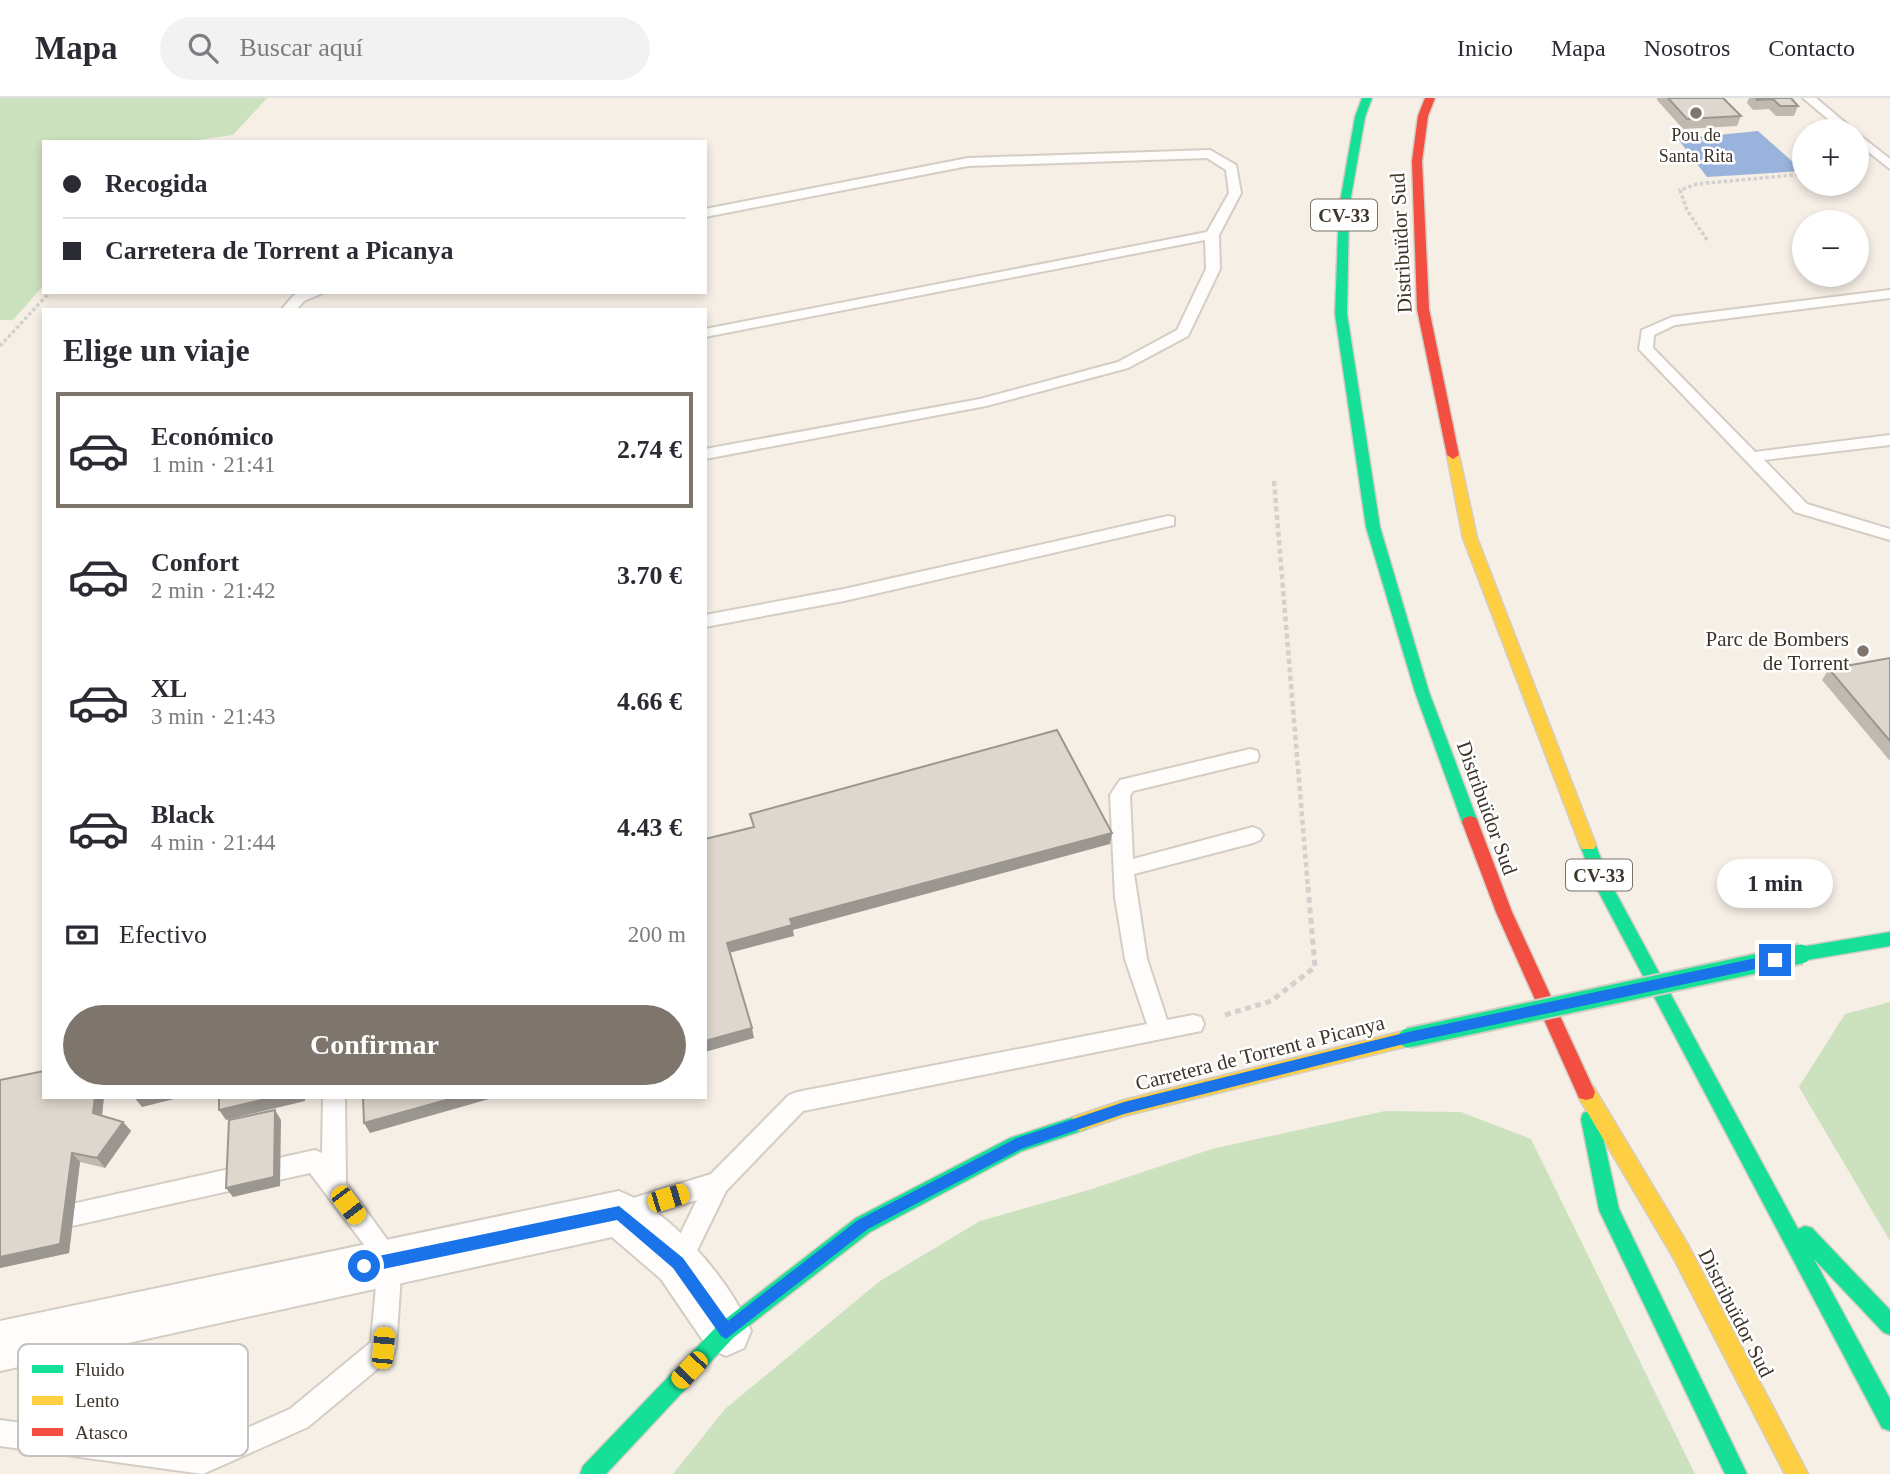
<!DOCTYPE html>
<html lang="es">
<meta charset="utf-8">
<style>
:root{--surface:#fff;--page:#f2f2f3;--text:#2b2b33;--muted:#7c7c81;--line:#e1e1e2;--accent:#7e766c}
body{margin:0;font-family:"Times New Roman",serif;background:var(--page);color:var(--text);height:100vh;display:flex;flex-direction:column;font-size:26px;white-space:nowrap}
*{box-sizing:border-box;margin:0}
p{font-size:23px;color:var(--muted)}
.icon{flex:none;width:38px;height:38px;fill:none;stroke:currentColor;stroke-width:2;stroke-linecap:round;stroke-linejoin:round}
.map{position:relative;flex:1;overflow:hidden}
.details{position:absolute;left:42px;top:210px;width:665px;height:791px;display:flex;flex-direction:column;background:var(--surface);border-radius:0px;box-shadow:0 4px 10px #0003}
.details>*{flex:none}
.banner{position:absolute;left:42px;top:42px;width:665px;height:154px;border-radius:0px;box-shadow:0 4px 10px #0003;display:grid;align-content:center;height:154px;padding:0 21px;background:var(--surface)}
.tools{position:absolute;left:1792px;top:21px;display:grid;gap:14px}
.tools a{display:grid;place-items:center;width:77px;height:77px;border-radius:50%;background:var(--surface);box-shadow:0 4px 10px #0003;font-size:35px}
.end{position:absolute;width:32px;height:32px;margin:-16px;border:9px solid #1a73e8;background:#fff;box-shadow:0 0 0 4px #fff}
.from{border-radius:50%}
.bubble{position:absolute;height:49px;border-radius:24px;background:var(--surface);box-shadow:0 4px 10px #0003;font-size:23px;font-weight:800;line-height:49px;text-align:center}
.car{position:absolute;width:21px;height:42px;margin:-21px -10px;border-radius:9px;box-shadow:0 0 5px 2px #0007;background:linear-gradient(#f5c518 24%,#345 0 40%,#f5c518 0 76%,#345 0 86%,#f5c518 0)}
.banner b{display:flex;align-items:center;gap:24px;height:66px;font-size:26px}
.banner b+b{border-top:2px solid var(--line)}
.banner i{width:18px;height:18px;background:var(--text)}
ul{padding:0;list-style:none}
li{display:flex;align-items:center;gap:21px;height:116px;margin:0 14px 10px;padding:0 7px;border:4px solid transparent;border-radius:0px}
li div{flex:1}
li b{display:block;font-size:26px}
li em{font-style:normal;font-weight:800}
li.current{border-color:var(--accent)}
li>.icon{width:63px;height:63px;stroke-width:1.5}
h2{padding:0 21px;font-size:32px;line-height:84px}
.pay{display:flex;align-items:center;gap:18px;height:77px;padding:0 21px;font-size:26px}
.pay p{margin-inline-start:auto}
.action{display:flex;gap:14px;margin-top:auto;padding:14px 21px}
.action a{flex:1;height:80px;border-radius:42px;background:var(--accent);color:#fff;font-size:28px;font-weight:800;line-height:80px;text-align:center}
header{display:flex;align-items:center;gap:42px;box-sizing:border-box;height:98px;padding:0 35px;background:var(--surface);border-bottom:2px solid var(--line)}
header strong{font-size:33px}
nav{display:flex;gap:38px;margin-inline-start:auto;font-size:24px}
.search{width:490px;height:63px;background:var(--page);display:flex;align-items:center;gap:18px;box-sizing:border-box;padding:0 24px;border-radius:38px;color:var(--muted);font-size:26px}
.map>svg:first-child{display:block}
.green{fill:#cce1bd}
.water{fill:#99b3dc}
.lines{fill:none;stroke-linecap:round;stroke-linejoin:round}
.lane-casing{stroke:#d4cdc3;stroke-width:4}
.street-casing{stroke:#d4cdc3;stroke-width:4}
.fast-casing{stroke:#d4cdc3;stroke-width:3}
.slow-casing{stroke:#d4cdc3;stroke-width:3}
.jam-casing{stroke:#d4cdc3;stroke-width:3}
.path-far2{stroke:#d3d0cd;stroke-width:3.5;stroke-dasharray:3.5 2.5;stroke-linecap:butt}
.path-far1{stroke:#d3d0cd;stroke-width:4.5;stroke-dasharray:5 3.5;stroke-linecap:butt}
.path{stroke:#d3d0cd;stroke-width:5;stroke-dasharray:6 4.5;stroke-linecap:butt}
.lane{fill:#fefdfb;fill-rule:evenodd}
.street{fill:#fefdfb;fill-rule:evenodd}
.fast{fill:#16e098;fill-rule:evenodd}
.slow{fill:#ffcf43;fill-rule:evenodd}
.jam{fill:#f24e42;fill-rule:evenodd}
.fast-bridge-casing{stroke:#d4cdc3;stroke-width:23;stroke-linecap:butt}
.fast-bridge{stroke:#16e098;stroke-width:19}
.wall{fill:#bfb9b0}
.shaded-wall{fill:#9b9690}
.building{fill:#ded7cd;stroke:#9b9690;stroke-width:2}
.route{fill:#1a73e8}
.poi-dot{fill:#7e766c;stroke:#fff;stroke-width:2.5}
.labels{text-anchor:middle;stroke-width:5;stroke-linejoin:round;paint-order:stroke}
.far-poi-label{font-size:18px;fill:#3e352a;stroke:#fff}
.shield{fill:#fff;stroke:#78726a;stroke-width:2}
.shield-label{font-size:19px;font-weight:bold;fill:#3e352a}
.street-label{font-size:21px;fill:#3e352a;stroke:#fff}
.poi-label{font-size:21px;fill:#3e352a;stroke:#fff;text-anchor:end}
.key{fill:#fff;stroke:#c5c2bf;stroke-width:2}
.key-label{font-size:19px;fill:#3e352a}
</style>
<header>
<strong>Mapa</strong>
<div class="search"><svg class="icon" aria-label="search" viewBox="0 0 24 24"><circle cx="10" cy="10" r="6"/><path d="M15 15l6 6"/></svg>Buscar aquí</div>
<nav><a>Inicio</a><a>Mapa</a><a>Nosotros</a><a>Contacto</a></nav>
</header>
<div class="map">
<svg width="1890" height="1376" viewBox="0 0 1890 1376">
<rect width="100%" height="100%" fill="#f6efe6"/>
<g class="green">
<polygon points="0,0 267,0 233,37 184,44 44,44 44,187 13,222 0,222"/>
<polygon points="1890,904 1890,1143 1799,989 1845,916"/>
<polygon points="1385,1013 1461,1014 1531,1041 1695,1376 673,1376 725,1311 880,1183 980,1123 1092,1091 1212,1051"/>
</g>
<polygon class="water" points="1758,33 1803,73 1707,79 1678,41"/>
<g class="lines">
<g class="lane-casing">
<g id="lane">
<polygon points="1803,0 1816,0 1855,33 1842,33"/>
<polygon points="1857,35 1890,61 1890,71 1857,45"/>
<polygon points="1210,52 1236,67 1241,95 1219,137 1220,171 1188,238 1128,270 986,308 705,361 705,351 980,301 1118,264 1177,232 1206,171 1205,142 705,239 705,231 1207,134 1229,95 1226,72 1207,60 968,68 705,119 705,111 968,60"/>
<polygon points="1890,192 1890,200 1675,227 1654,237 1653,250 1755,354 1890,337 1890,347 1764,362 1807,406 1890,431 1890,442 1795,414 1639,251 1642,232 1672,219"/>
<polygon points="303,194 325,194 304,203 296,212 281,212 294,197"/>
<polygon points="1168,418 1174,419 1174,427 844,503 705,529 705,517 844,491"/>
<polygon points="1250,651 1257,653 1259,658 1257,663 1133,693 1130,698 1133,761 1253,729 1260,732 1263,737 1260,742 1253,745 1134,776 1147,861 1167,922 1193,917 1201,919 1204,926 1201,933 803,1013 726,1093 687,1173 678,1177 669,1173 666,1165 697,1102 622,1125 614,1122 610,1114 614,1106 711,1076 789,997 797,994 1147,926 1125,861 1115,799 1110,697 1120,682"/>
<polygon points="323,999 345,999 346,1085 402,1162 396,1250 392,1259 308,1329 203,1376 0,1348 0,1322 202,1350 290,1311 371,1244 378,1165 310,1075 0,1144 0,1122 315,1052 322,1055"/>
</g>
</g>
<g class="street-casing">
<path id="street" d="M619 1093C671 1113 730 1182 751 1233L744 1250 726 1258 708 1250 661 1181 612 1139 0 1273V1223Z"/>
</g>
<g class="fast-casing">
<g id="fast">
<polygon points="1362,0 1372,0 1365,19 1349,110 1347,216 1380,429 1429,594 1478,724 1476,728 1464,728 1462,724 1415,594 1366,429 1335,216 1339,110 1355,19"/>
<polygon points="1588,741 1594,743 1611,786 1798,1131 1805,1128 1812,1130 1890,1212 1890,1237 1883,1234 1814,1161 1890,1301 1890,1333 1882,1330 1595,787 1580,747 1582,743"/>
<polygon points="1890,834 1890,848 1801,863 1795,861 1792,856 1795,851 1801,849"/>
<polygon points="1590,1013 1597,1015 1599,1021 1619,1111 1747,1376 1725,1376 1599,1112 1581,1021 1583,1015"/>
<polygon points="1080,1017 1087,1019 1089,1025 1087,1031 1022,1053 870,1134 733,1240 606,1376 580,1376 583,1368 719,1226 856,1120 1010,1040"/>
</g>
</g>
<g class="slow-casing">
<g id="slow">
<polygon points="1453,353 1459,357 1477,440 1596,747 1594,751 1582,751 1580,747 1463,440 1447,357"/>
<polygon points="1408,932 1414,935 1417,940 1414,945 1408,948 1124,1018 1080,1033 1073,1031 1071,1025 1073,1019 1124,1002"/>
<polygon points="1586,986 1593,988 1687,1145 1808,1376 1785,1376 1673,1159 1579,1000 1577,994 1579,988"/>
</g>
</g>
<g class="jam-casing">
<g id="jam">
<polygon points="1425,0 1435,0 1428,18 1422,63 1429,211 1459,357 1453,361 1447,357 1417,211 1412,63 1418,18"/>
<polygon points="1470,718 1476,720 1478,724 1512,814 1595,994 1593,1000 1586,1002 1579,1000 1496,814 1462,724 1464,720"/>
</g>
</g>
<g class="path-far2">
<polyline points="1707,142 1687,112 1680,92 1697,86 1804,76"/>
<polyline points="0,248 50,194"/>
</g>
<polyline class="path-far1" points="1274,383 1308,790"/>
<polyline class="path" points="1225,917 1271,903 1315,869 1308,789"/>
<use href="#lane" class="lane"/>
<use href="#street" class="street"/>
<use href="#fast" class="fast"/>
<use href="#slow" class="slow"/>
<use href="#jam" class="jam"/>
<g class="fast-bridge-casing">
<polyline id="fast-bridge" points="1408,940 1801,856"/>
</g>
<use href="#fast-bridge" class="fast-bridge"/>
</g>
<g class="wall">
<polygon points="1657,0 1723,0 1741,18 1737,28 1683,31 1657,2"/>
<polygon points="1749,0 1791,0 1798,8 1794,18 1776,18 1769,11 1753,12 1747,5"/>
<polygon points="1890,560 1890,663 1822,582 1829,571"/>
<polygon points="0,982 44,999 104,999 102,1018 123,1024 131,1033 105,1070 80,1064 69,1155 0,1170"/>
</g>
<g class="shaded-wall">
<polygon points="1112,735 1110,746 793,832 794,838 729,855 727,845 790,821"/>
<polygon points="752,930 754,940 705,954 705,943"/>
<polygon points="95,999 104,999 101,1025 93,1015"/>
<polygon points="134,999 182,999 142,1009"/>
<polygon points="274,999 305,999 305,1003 226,1022 219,1012"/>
<polygon points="457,999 496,999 370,1035 364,1025"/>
<polygon points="275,1012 281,1022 280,1088 233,1099 226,1090"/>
<polygon points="123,1024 131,1033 105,1070 97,1060"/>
<polygon points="72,1055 80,1064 69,1155 0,1170 0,1159"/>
</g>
<g class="building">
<polygon points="1668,0 1723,0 1741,18 1687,21"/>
<polygon points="1756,0 1791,0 1798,8 1780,8 1773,1 1757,2"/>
<polygon points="1890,560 1890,643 1829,571"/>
<polygon points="1057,632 1112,735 790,821 792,827 727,845 752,930 705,943 705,741 754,729 750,716"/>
<polygon points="44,973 44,999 95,999 93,1015 123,1024 97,1060 72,1055 60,1146 0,1159 0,982"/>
<polygon points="219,999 274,999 219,1012"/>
<polygon points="363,999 457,999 364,1025"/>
<polygon points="275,1012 274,1079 226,1090 229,1022"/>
</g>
<polygon class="route" points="1775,856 1781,862 1775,867 1408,945 1124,1016 1021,1051 868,1131 726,1241 721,1238 673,1170 617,1122 364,1175 357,1168 364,1161 619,1108 683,1160 728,1223 858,1122 1017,1040 1124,1004 1408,934"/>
<g class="poi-dot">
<circle cx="1696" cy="15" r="7"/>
<circle cx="1863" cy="553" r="7"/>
</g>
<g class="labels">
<g class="far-poi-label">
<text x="1696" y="43">Pou de<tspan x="1696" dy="21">Santa Rita</tspan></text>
</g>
<g class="shield">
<rect x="1311" y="101.5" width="66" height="31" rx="5"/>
<rect x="1566" y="761.5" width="66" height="31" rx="5"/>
</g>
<g class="shield-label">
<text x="1344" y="124">CV-33</text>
<text x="1599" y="784">CV-33</text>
</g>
<g class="street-label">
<text transform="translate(1401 145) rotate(-93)" y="7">Distribuïdor Sud</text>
<text transform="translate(1487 710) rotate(70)" y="7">Distribuïdor Sud</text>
<text transform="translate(1260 955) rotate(-14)" y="7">Carretera de Torrent a Picanya</text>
<text transform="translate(1736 1215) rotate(63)" y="7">Distribuïdor Sud</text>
</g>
<g class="poi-label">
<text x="1849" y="548">Parc de Bombers<tspan x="1849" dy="24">de Torrent</tspan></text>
</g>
</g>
<rect x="18" y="1246" width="230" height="112" rx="10" class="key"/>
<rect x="32" y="1267" width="31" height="8" fill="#16e098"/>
<rect x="32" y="1298" width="31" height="9" fill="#ffcf43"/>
<rect x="32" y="1330" width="31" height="8" fill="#f24e42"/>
<g class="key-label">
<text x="75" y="1278">Fluido</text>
<text x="75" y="1309">Lento</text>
<text x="75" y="1341">Atasco</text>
</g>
</svg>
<div class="tools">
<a>+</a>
<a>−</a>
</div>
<i class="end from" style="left:364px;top:1168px"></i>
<i class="end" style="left:1775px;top:862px"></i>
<div class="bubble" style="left:1717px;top:761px;width:116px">1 min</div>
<i class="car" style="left:668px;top:1100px;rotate:73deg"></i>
<i class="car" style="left:348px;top:1107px;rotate:143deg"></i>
<i class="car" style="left:383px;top:1250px;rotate:5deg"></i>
<i class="car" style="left:689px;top:1272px;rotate:223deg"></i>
<div class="banner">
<b><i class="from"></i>Recogida</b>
<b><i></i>Carretera de Torrent a Picanya</b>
</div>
<section class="details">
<h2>Elige un viaje</h2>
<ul>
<li class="current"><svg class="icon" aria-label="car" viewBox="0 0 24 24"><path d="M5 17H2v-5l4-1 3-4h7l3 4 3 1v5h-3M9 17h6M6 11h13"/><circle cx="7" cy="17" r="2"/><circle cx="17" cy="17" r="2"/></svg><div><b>Económico</b><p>1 min · 21:41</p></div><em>2.74 €</em></li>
<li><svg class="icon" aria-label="car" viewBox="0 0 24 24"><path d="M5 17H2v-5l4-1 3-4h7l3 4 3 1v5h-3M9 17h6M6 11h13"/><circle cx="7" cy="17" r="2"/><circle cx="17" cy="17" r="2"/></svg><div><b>Confort</b><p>2 min · 21:42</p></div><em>3.70 €</em></li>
<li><svg class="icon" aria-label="car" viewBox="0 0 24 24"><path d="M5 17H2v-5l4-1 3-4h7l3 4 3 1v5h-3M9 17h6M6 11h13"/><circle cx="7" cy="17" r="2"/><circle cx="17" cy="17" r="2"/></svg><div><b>XL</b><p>3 min · 21:43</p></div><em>4.66 €</em></li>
<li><svg class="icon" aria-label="car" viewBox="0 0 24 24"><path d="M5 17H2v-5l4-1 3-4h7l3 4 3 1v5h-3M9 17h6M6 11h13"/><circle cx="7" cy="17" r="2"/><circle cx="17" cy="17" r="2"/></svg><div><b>Black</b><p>4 min · 21:44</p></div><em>4.43 €</em></li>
</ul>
<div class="pay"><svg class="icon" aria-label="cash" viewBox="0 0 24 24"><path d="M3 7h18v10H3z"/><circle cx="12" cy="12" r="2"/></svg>Efectivo<p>200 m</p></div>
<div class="action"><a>Confirmar</a></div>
</section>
</div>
